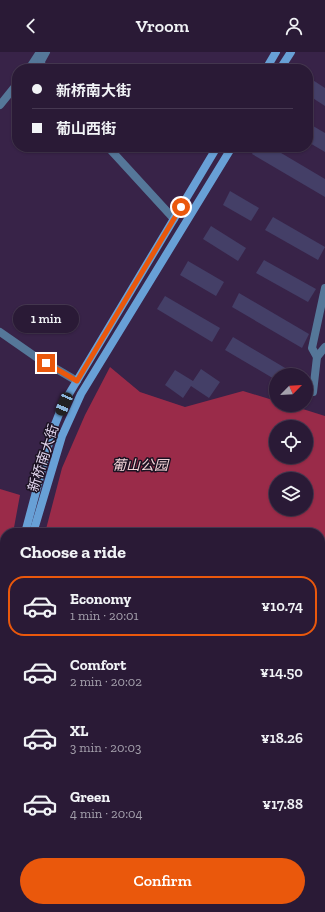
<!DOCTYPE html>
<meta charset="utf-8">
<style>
:root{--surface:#2a1a36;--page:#362742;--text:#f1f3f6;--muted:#a5a1ad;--line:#463851;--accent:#ea580c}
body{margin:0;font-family:"Zilla Slab","Noto Sans SC",serif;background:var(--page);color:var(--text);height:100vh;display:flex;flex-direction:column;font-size:15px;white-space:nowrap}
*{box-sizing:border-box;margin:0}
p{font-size:13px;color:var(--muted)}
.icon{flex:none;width:22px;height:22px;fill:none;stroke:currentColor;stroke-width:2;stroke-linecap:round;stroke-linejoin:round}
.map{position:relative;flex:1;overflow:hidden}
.side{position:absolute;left:0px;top:476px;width:325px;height:384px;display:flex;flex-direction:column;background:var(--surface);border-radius:16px 16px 0 0;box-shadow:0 1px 3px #0004,0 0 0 1px var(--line)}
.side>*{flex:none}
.guide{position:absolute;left:12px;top:12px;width:301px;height:88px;border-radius:16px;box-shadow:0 1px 3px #0004,0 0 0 1px var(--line);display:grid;align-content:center;height:88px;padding:0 20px;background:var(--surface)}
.needle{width:26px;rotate:66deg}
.controls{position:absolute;left:269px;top:316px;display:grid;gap:8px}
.controls a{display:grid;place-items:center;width:44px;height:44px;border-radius:50%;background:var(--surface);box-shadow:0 1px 3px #0004,0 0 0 1px var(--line);font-size:20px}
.end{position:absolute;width:18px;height:18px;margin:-9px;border:5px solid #ea580c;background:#fff;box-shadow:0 0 0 2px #fff}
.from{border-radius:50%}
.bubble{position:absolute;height:28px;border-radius:14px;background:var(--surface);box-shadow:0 1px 3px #0004,0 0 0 1px var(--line);font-size:13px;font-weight:600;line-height:28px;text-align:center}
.car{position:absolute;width:12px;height:24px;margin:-12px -6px;border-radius:5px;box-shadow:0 0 3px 1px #0007;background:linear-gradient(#222 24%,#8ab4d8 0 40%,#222 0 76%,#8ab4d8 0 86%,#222 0)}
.guide b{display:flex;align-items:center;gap:14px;height:38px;font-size:15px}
.guide b+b{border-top:1px solid var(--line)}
.guide i{width:10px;height:10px;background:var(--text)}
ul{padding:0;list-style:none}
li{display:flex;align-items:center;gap:12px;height:60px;margin:0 8px 6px;padding:0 12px;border:2px solid transparent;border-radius:16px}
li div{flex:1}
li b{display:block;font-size:15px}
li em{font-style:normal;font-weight:600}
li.selected{border-color:var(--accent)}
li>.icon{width:36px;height:36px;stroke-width:1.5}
h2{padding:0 20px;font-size:18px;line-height:48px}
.button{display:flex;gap:8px;margin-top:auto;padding:8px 20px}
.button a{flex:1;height:46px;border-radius:24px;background:var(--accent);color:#fff;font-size:16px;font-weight:600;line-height:46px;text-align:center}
header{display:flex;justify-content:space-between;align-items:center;height:52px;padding:0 20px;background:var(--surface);font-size:18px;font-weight:600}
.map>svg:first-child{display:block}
.forest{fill:#9a2b49;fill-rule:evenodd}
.building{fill:#443f67}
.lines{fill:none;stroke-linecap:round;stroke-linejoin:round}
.minor{stroke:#579;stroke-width:8}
.secondary{stroke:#68a0d6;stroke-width:8}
.primary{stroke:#86bff7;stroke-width:10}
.route{stroke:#ea580c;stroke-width:5}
.labels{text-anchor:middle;stroke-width:3;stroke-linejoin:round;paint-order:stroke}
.street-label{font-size:14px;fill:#e1d5ed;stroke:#1b1222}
.park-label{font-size:14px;font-style:italic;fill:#f2d3d7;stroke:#1b1222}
</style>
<header><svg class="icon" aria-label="back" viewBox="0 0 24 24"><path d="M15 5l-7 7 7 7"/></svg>Vroom<svg class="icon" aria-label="person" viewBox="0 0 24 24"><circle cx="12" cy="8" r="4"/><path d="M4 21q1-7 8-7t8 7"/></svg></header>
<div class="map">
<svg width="325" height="860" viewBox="0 0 325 860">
<rect width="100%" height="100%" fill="#382348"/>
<g class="forest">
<path d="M110 315 140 340 185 355 243 339 276 349V353H290L325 364V635L320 638V481H45L62 416 85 363ZM276 375H306V405H276ZM276 427H306V457H276Z"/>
<polygon points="0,437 20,443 13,481 5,481 5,511 0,529"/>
<polygon points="5,623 5,759 0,760 0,639"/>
</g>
<g class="building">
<polygon points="308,25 325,36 325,54 308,43"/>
<polygon points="308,71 325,81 325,100 308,90"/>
<polygon points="256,95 271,95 325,127 325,145 252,102"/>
<polygon points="230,139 259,156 251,169 223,153"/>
<polygon points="273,165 325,195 318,208 265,178"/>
<polygon points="211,174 246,196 238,209 203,187"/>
<polygon points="264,208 316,237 308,250 256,221"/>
<polygon points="188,209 224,230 216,244 180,223"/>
<polygon points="239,241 309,282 302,296 232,255"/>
<polygon points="165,244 220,276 212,290 157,257"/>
<polygon points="233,285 297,323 276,323 276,328 225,298"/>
<polygon points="201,317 220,330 209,346 191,334 183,346 165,333 175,318 193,329"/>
</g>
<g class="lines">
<g class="minor">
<polyline points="29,17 40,0"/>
<polyline points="42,17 41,9 46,0"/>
<polyline points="0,53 17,32"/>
<polyline points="108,95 174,167"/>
<polyline points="0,280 36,305 77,329"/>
<polyline points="317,305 312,296 325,236"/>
<polyline points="313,340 317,305 325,295"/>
<polyline points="320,757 325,741"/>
<polyline points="276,860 278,855"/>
</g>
<g class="secondary">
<polyline points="266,17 276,0"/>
<polyline points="280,17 291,0"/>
<polyline points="25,481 52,380 63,352 217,95"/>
<polyline points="33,481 62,384 81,342 232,95"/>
<polyline points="0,560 5,544"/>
<polyline points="0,592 5,576"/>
</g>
<g class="primary">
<polyline points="320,666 325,662"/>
<polyline points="320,688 325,684"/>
<polyline points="0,784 5,783"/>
<polyline points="0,803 5,801"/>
</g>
</g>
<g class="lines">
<polyline class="route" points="46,311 77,329 181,155"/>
</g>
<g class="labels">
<g class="street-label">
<text transform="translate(43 406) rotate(-72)" y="5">新桥南大街</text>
</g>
<g class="park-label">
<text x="140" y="418">葡山公园</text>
</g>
</g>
</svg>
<div class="controls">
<a><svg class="needle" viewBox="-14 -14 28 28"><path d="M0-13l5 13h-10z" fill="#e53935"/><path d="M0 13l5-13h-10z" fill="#a5a1ad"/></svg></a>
<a><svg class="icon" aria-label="locate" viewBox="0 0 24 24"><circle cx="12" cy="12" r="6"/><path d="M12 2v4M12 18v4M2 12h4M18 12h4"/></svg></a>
<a><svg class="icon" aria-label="layers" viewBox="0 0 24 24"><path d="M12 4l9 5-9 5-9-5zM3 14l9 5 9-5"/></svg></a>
</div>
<i class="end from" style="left:181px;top:155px"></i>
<i class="end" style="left:46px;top:311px"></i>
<div class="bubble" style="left:13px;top:253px;width:66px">1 min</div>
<i class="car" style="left:64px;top:352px;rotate:203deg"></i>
<div class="guide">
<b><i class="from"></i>新桥南大街</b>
<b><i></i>葡山西街</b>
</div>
<section class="side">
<h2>Choose a ride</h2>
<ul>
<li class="selected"><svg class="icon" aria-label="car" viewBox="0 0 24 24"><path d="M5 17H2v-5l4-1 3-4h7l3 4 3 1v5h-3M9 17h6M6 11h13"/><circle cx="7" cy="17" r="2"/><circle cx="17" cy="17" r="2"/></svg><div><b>Economy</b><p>1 min · 20:01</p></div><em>¥10.74</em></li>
<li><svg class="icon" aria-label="car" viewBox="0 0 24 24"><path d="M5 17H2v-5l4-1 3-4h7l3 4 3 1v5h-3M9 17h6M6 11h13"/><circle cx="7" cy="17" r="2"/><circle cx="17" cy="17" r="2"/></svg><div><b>Comfort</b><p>2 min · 20:02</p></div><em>¥14.50</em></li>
<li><svg class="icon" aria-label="car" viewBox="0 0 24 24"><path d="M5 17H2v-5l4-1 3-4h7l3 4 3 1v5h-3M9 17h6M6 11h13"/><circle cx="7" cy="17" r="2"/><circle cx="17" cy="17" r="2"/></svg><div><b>XL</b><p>3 min · 20:03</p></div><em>¥18.26</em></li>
<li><svg class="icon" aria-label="car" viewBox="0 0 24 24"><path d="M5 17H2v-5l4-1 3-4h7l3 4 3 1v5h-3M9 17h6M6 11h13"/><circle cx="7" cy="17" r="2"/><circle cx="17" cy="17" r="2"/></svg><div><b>Green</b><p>4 min · 20:04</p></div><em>¥17.88</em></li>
</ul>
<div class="button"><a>Confirm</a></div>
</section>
</div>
